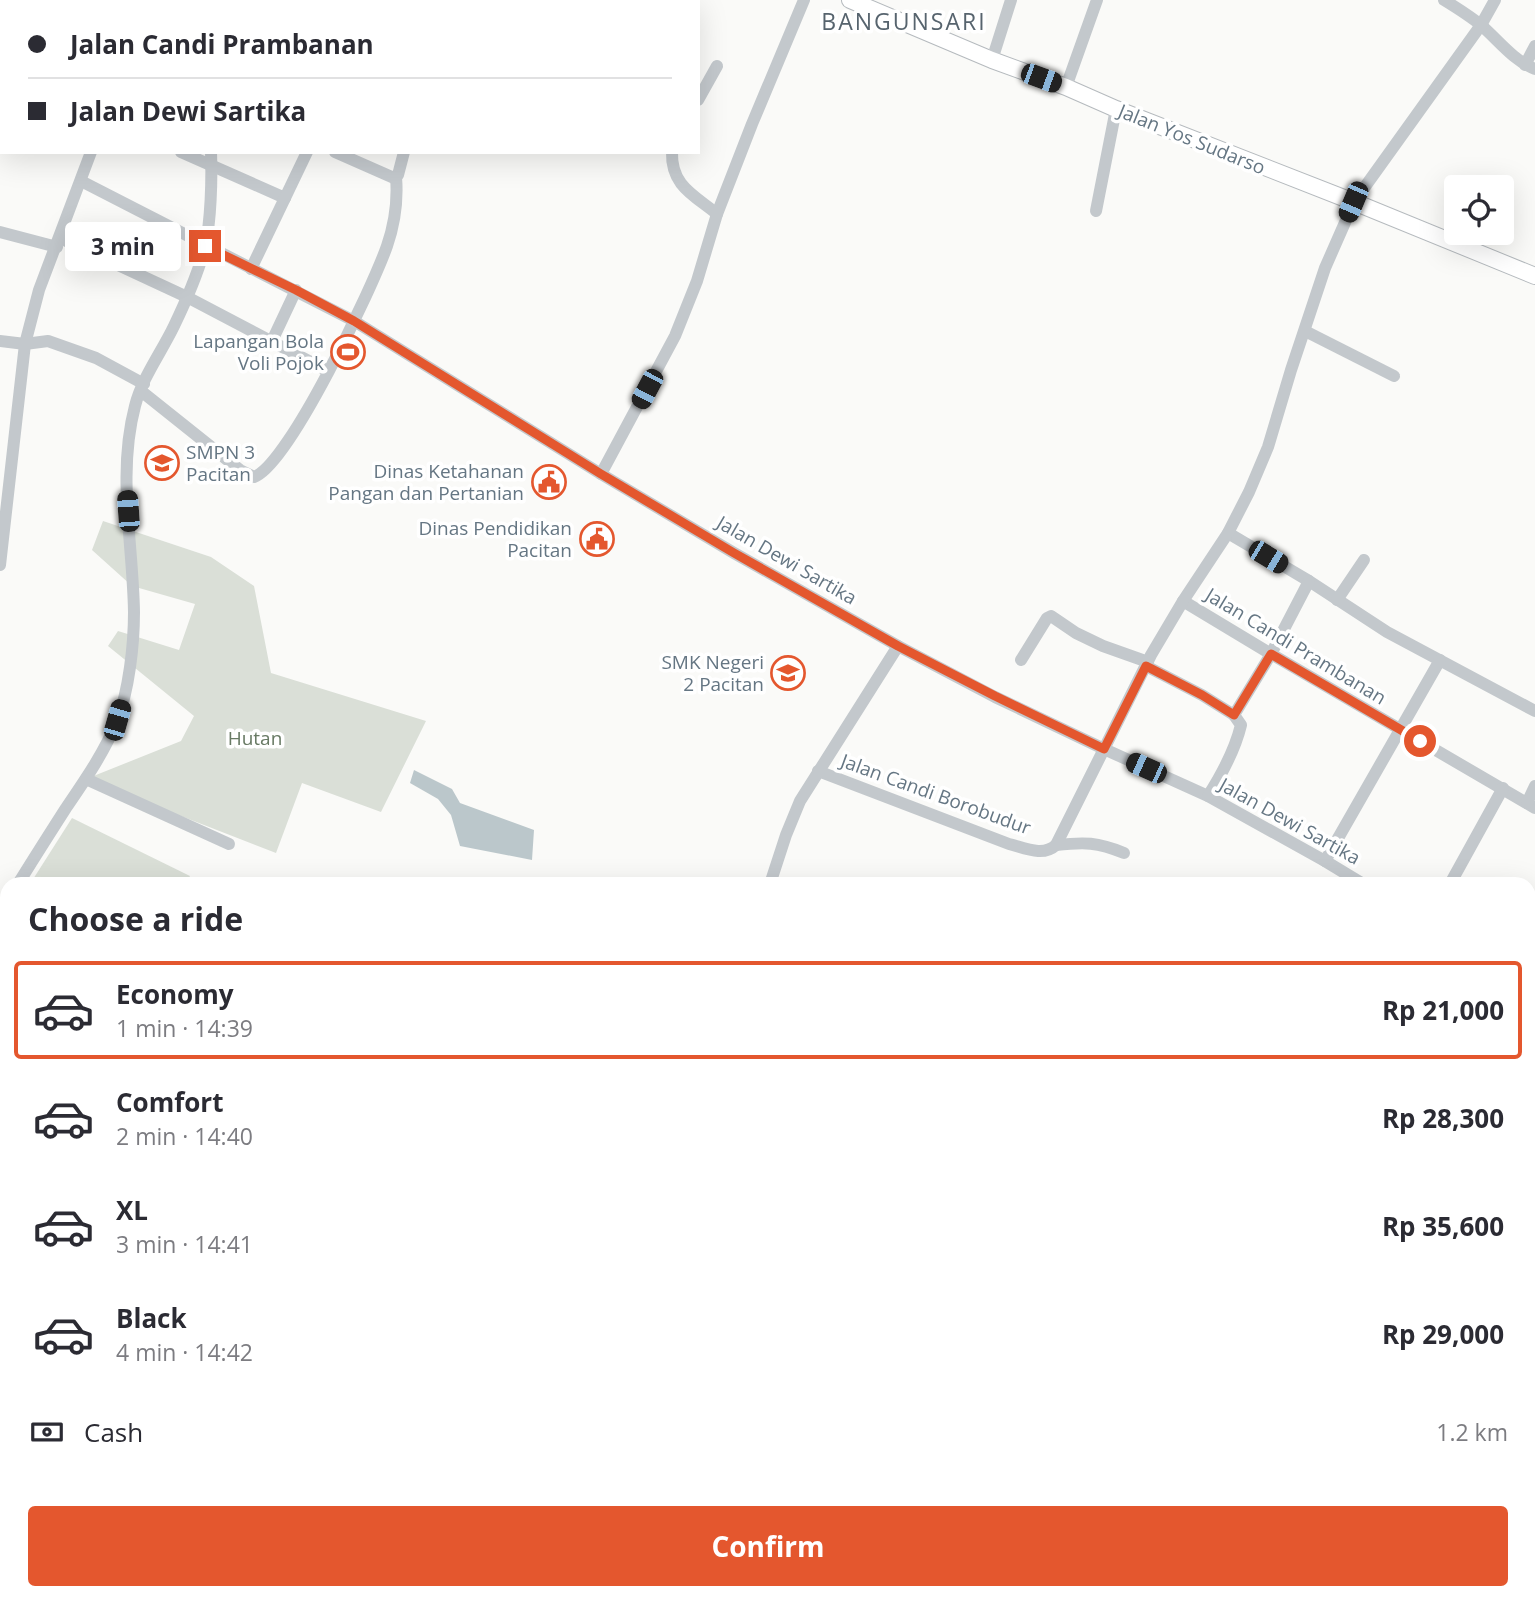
<!DOCTYPE html>
<meta charset="utf-8">
<style>
:root{--surface:#fff;--page:#f2f2f3;--text:#2b2b33;--muted:#7c7c81;--line:#e1e1e2;--accent:#e4572e}
body{margin:0;font-family:"Open Sans",sans-serif;background:var(--page);color:var(--text);height:100vh;display:flex;flex-direction:column;font-size:26px;white-space:nowrap}
*{box-sizing:border-box;margin:0}
p{font-size:23px;color:var(--muted)}
.icon{flex:none;width:38px;height:38px;fill:none;stroke:currentColor;stroke-width:2;stroke-linecap:round;stroke-linejoin:round}
.map{position:relative;flex:1;overflow:hidden}
.side{position:absolute;left:0px;top:877px;width:1536px;height:723px;display:flex;flex-direction:column;background:var(--surface);border-radius:21px 21px 0 0;box-shadow:0 7px 28px #0002}
.side>*{flex:none}
.banner{position:absolute;left:0px;top:0px;width:700px;height:154px;box-shadow:0 7px 28px #0002;display:grid;align-content:center;height:154px;padding:0 28px;background:var(--surface)}
.fabs{position:absolute;left:1444px;top:175px;display:grid;gap:14px}
.fabs a{display:grid;place-items:center;width:70px;height:70px;border-radius:7px;background:var(--surface);box-shadow:0 7px 28px #0002;font-size:35px}
.end{position:absolute;width:32px;height:32px;margin:-16px;border:9px solid #e4572e;background:#fff;box-shadow:0 0 0 4px #fff}
.from{border-radius:50%}
.bubble{position:absolute;height:49px;border-radius:7px;background:var(--surface);box-shadow:0 7px 28px #0002;font-size:23px;font-weight:700;line-height:49px;text-align:center}
.car{position:absolute;width:21px;height:42px;margin:-21px -10px;border-radius:9px;box-shadow:0 0 5px 2px #0007;background:linear-gradient(#222 24%,#8ab4d8 0 40%,#222 0 76%,#8ab4d8 0 86%,#222 0)}
.banner b{display:flex;align-items:center;gap:24px;height:66px;font-size:26px}
.banner b+b{border-top:2px solid var(--line)}
.banner i{width:18px;height:18px;background:var(--text)}
ul{padding:0;list-style:none}
li{display:flex;align-items:center;gap:21px;height:98px;margin:0 14px 10px;padding:0 14px;border:4px solid transparent;border-radius:7px}
li div{flex:1}
li b{display:block;font-size:26px}
li em{font-style:normal;font-weight:700}
li.active{border-color:var(--accent)}
li>.icon{width:63px;height:63px;stroke-width:1.5}
h2{padding:0 28px;font-size:32px;line-height:84px}
.pay{display:flex;align-items:center;gap:18px;height:77px;padding:0 28px;font-size:26px}
.pay p{margin-inline-start:auto}
.button{display:flex;gap:14px;margin-top:auto;padding:14px 28px}
.button a{flex:1;height:80px;border-radius:7px;background:var(--accent);color:#fff;font-size:28px;font-weight:700;line-height:80px;text-align:center}
.map>svg:first-child{display:block}
.green{fill:#dadfd7}
.water{fill:#bbc7cb}
.lines{fill:none;stroke-linecap:round;stroke-linejoin:round}
.major-casing{stroke:#b5babe;stroke-width:18}
.minor{stroke:#c3c8cc;stroke-width:12}
.major{stroke:#fff;stroke-width:16}
.route{stroke:#e4572e;stroke-width:9}
.labels{text-anchor:middle;stroke-width:7;stroke-linejoin:round;paint-order:stroke}
.street-label{font-size:19px;fill:#657683;stroke:#fff}
.poi-label{font-size:19px;fill:#657683;stroke:#fff;text-anchor:end}
.park-label{font-size:19px;fill:#687a64;stroke:#fff}
.quarter-label{font-size:23px;letter-spacing:2px;fill:#57646e;stroke:#fff}
</style>
<div class="map">
<svg width="1535" height="1598" viewBox="0 0 1535 1598">
<rect width="100%" height="100%" fill="#fafaf8"/>
<g class="green">
<polygon points="103,521 211,557 254,586 271,673 426,721 381,812 302,783 276,853 86,779 181,741 194,716 108,646 118,631 179,650 195,604 132,586 92,550"/>
<polygon points="72,818 190,876 186,884 30,884"/>
</g>
<polygon class="water" points="414,770 452,789 460,803 534,830 532,860 460,846 451,815 438,799 410,783"/>
<g class="lines">
<g class="major-casing">
<g id="major">
<polyline points="850,0 992,60 1066,87 1116,109 1354,202 1535,276"/>
<polyline points="1530,1122 1535,1114"/>
<polyline points="1187,1598 1191,1592"/>
</g>
</g>
<g class="minor">
<polyline points="313,0 317,2"/>
<polyline points="429,0 432,2"/>
<path d="M1444 0C1457 8 1470 16 1482 26 1499 41 1513 60 1535 69"/>
<polyline points="0,2 1,0"/>
<polyline points="57,2 58,0"/>
<polyline points="237,2 238,0"/>
<polyline points="381,2 382,0"/>
<polyline points="441,2 442,0"/>
<polyline points="633,2 634,0"/>
<polyline points="992,60 1011,0"/>
<polyline points="1525,65 1535,46"/>
<polyline points="1066,87 1097,0"/>
<polyline points="698,100 717,66"/>
<polyline points="181,152 285,198"/>
<polyline points="335,152 394,178 398,175 404,152"/>
<path d="M672 152C671 186 694 195 717 214"/>
<polyline points="81,181 354,321 601,474 734,553 898,646 995,697 1104,749 1208,796 1325,861 1363,884"/>
<polyline points="1096,211 1116,109"/>
<polyline points="0,232 57,247"/>
<polyline points="60,238 187,297 328,371"/>
<polyline points="251,269 307,152"/>
<polyline points="1305,331 1394,376"/>
<polyline points="0,341 25,344 48,341 96,358 144,384"/>
<polyline points="272,341 296,290"/>
<path d="M141 391 240 470 254 477C289 465 373 286 387 246 395 223 398 201 396 177"/>
<polyline points="601,474 675,336 697,281 717,214 752,124 804,0"/>
<polyline points="1228,533 1309,581 1387,632 1535,711"/>
<polyline points="0,565 25,344 39,290 91,152"/>
<polyline points="1337,600 1364,560"/>
<polyline points="1183,601 1271,654 1535,808"/>
<polyline points="1021,660 1047,618 1051,616 1076,633 1103,646 1148,662"/>
<path d="M1146 666 1202 695 1234 715 1241 725C1235 750 1222 774 1208 796"/>
<polyline points="1234,715 1271,654 1309,581"/>
<path d="M818 771 1009 844C1025 848 1043 857 1056 845L1151 655 1183 601 1228 533 1249 492 1268 447 1291 370 1325 268 1354 202 1481 25 1495 0"/>
<polyline points="86,779 229,844"/>
<polyline points="1527,803 1535,786"/>
<path d="M1056 845C1085 842 1097 842 1124 853"/>
<polyline points="1325,861 1440,660"/>
<path d="M18 884C34 858 50 833 66 808 85 780 104 753 117 721 129 690 134 645 134 612 133 544 117 474 135 406 142 378 161 353 174 326 186 301 198 274 205 247 211 221 212 179 211 152"/>
<polyline points="770,884 786,835 800,801 898,646"/>
<polyline points="1450,884 1503,788"/>
<polyline points="0,913 7,902"/>
<polyline points="0,923 7,927"/>
<polyline points="1530,982 1535,985"/>
<polyline points="0,1112 7,1117"/>
<polyline points="0,1251 7,1255"/>
<polyline points="1530,1424 1535,1416"/>
<polyline points="1530,1490 1535,1494"/>
<polyline points="602,1592 612,1598"/>
<polyline points="733,1592 741,1598"/>
<polyline points="1501,1592 1508,1598"/>
<polyline points="404,1598 407,1592"/>
<polyline points="694,1598 697,1592"/>
<polyline points="1446,1598 1451,1592"/>
</g>
<use href="#major" class="major"/>
</g>
<g class="lines">
<polyline class="route" points="205,246 296,290 354,321 601,474 734,553 898,646 995,696 1104,749 1146,666 1202,695 1234,715 1271,654 1420,741"/>
</g>
<defs>
<g id="stadium-ring" transform="scale(1.75)"><circle r="9.5" fill="#fff" stroke="#e4572e" stroke-width="1.5"/><path d="M0-5a6.5 5 0 1 0 0 10a6.5 5 0 1 0 0-10ZM-3.5-1.8h7v3.6h-7Z" fill="#e4572e"/></g>
<g id="school-ring" transform="scale(1.75)"><circle r="9.5" fill="#fff" stroke="#e4572e" stroke-width="1.5"/><path d="M0-5L7-2L0 1L-7-2ZM-4 1L0 2.5L4 1V4Q0 6-4 4Z" fill="#e4572e"/></g>
<g id="civic-ring" transform="scale(1.75)"><circle r="9.5" fill="#fff" stroke="#e4572e" stroke-width="1.5"/><path d="M-.6-6.5H3V-4.5H.6V-3L4-1V1h2V6H-6V1h2V-1L-.6-3ZM-1.2 2.5V6h2.4V2.5Z" fill="#e4572e"/></g>
</defs>
<g fill-rule="evenodd">
<use href="#stadium-ring" x="348" y="352"/>
<use href="#school-ring" x="162" y="463"/>
<use href="#civic-ring" x="549" y="482"/>
<use href="#civic-ring" x="597" y="539"/>
<use href="#school-ring" x="788" y="673"/>
</g>
<g class="labels">
<g class="street-label">
<text transform="translate(1192 139) rotate(22)" y="7">Jalan Yos Sudarso</text>
<text transform="translate(787 560) rotate(30)" y="7">Jalan Dewi Sartika</text>
<text transform="translate(1296 646) rotate(31)" y="7">Jalan Candi Prambanan</text>
<text transform="translate(936 794) rotate(20)" y="7">Jalan Candi Borobudur</text>
<text transform="translate(1290 821) rotate(29)" y="7">Jalan Dewi Sartika</text>
</g>
<g class="poi-label">
<text x="324" y="348">Lapangan Bola<tspan x="324" dy="22">Voli Pojok</tspan></text>
<text x="186" y="459" text-anchor="start">SMPN 3<tspan x="186" dy="22">Pacitan</tspan></text>
<text x="524" y="478">Dinas Ketahanan<tspan x="524" dy="22">Pangan dan Pertanian</tspan></text>
<text x="572" y="535">Dinas Pendidikan<tspan x="572" dy="22">Pacitan</tspan></text>
<text x="764" y="669">SMK Negeri<tspan x="764" dy="22">2 Pacitan</tspan></text>
</g>
<g class="park-label">
<text x="255" y="745">Hutan</text>
</g>
<g class="quarter-label">
<text x="904" y="30">BANGUNSARI</text>
</g>
</g>
</svg>
<div class="fabs">
<a><svg class="icon" aria-label="locate" viewBox="0 0 24 24"><circle cx="12" cy="12" r="6"/><path d="M12 2v4M12 18v4M2 12h4M18 12h4"/></svg></a>
</div>
<i class="end from" style="left:1420px;top:741px"></i>
<i class="end" style="left:205px;top:246px"></i>
<div class="bubble" style="left:65px;top:222px;width:116px">3 min</div>
<i class="car" style="left:1041px;top:78px;rotate:110deg"></i>
<i class="car" style="left:1353px;top:202px;rotate:203deg"></i>
<i class="car" style="left:647px;top:389px;rotate:208deg"></i>
<i class="car" style="left:128px;top:511px;rotate:356deg"></i>
<i class="car" style="left:1268px;top:557px;rotate:121deg"></i>
<i class="car" style="left:117px;top:720px;rotate:16deg"></i>
<i class="car" style="left:1146px;top:768px;rotate:294deg"></i>
<div class="banner">
<b><i class="from"></i>Jalan Candi Prambanan</b>
<b><i></i>Jalan Dewi Sartika</b>
</div>
<section class="side">
<h2>Choose a ride</h2>
<ul>
<li class="active"><svg class="icon" aria-label="car" viewBox="0 0 24 24"><path d="M5 17H2v-5l4-1 3-4h7l3 4 3 1v5h-3M9 17h6M6 11h13"/><circle cx="7" cy="17" r="2"/><circle cx="17" cy="17" r="2"/></svg><div><b>Economy</b><p>1 min · 14:39</p></div><em>Rp 21,000</em></li>
<li><svg class="icon" aria-label="car" viewBox="0 0 24 24"><path d="M5 17H2v-5l4-1 3-4h7l3 4 3 1v5h-3M9 17h6M6 11h13"/><circle cx="7" cy="17" r="2"/><circle cx="17" cy="17" r="2"/></svg><div><b>Comfort</b><p>2 min · 14:40</p></div><em>Rp 28,300</em></li>
<li><svg class="icon" aria-label="car" viewBox="0 0 24 24"><path d="M5 17H2v-5l4-1 3-4h7l3 4 3 1v5h-3M9 17h6M6 11h13"/><circle cx="7" cy="17" r="2"/><circle cx="17" cy="17" r="2"/></svg><div><b>XL</b><p>3 min · 14:41</p></div><em>Rp 35,600</em></li>
<li><svg class="icon" aria-label="car" viewBox="0 0 24 24"><path d="M5 17H2v-5l4-1 3-4h7l3 4 3 1v5h-3M9 17h6M6 11h13"/><circle cx="7" cy="17" r="2"/><circle cx="17" cy="17" r="2"/></svg><div><b>Black</b><p>4 min · 14:42</p></div><em>Rp 29,000</em></li>
</ul>
<div class="pay"><svg class="icon" aria-label="cash" viewBox="0 0 24 24"><path d="M3 7h18v10H3z"/><circle cx="12" cy="12" r="2"/></svg>Cash<p>1.2 km</p></div>
<div class="button"><a>Confirm</a></div>
</section>
</div>
